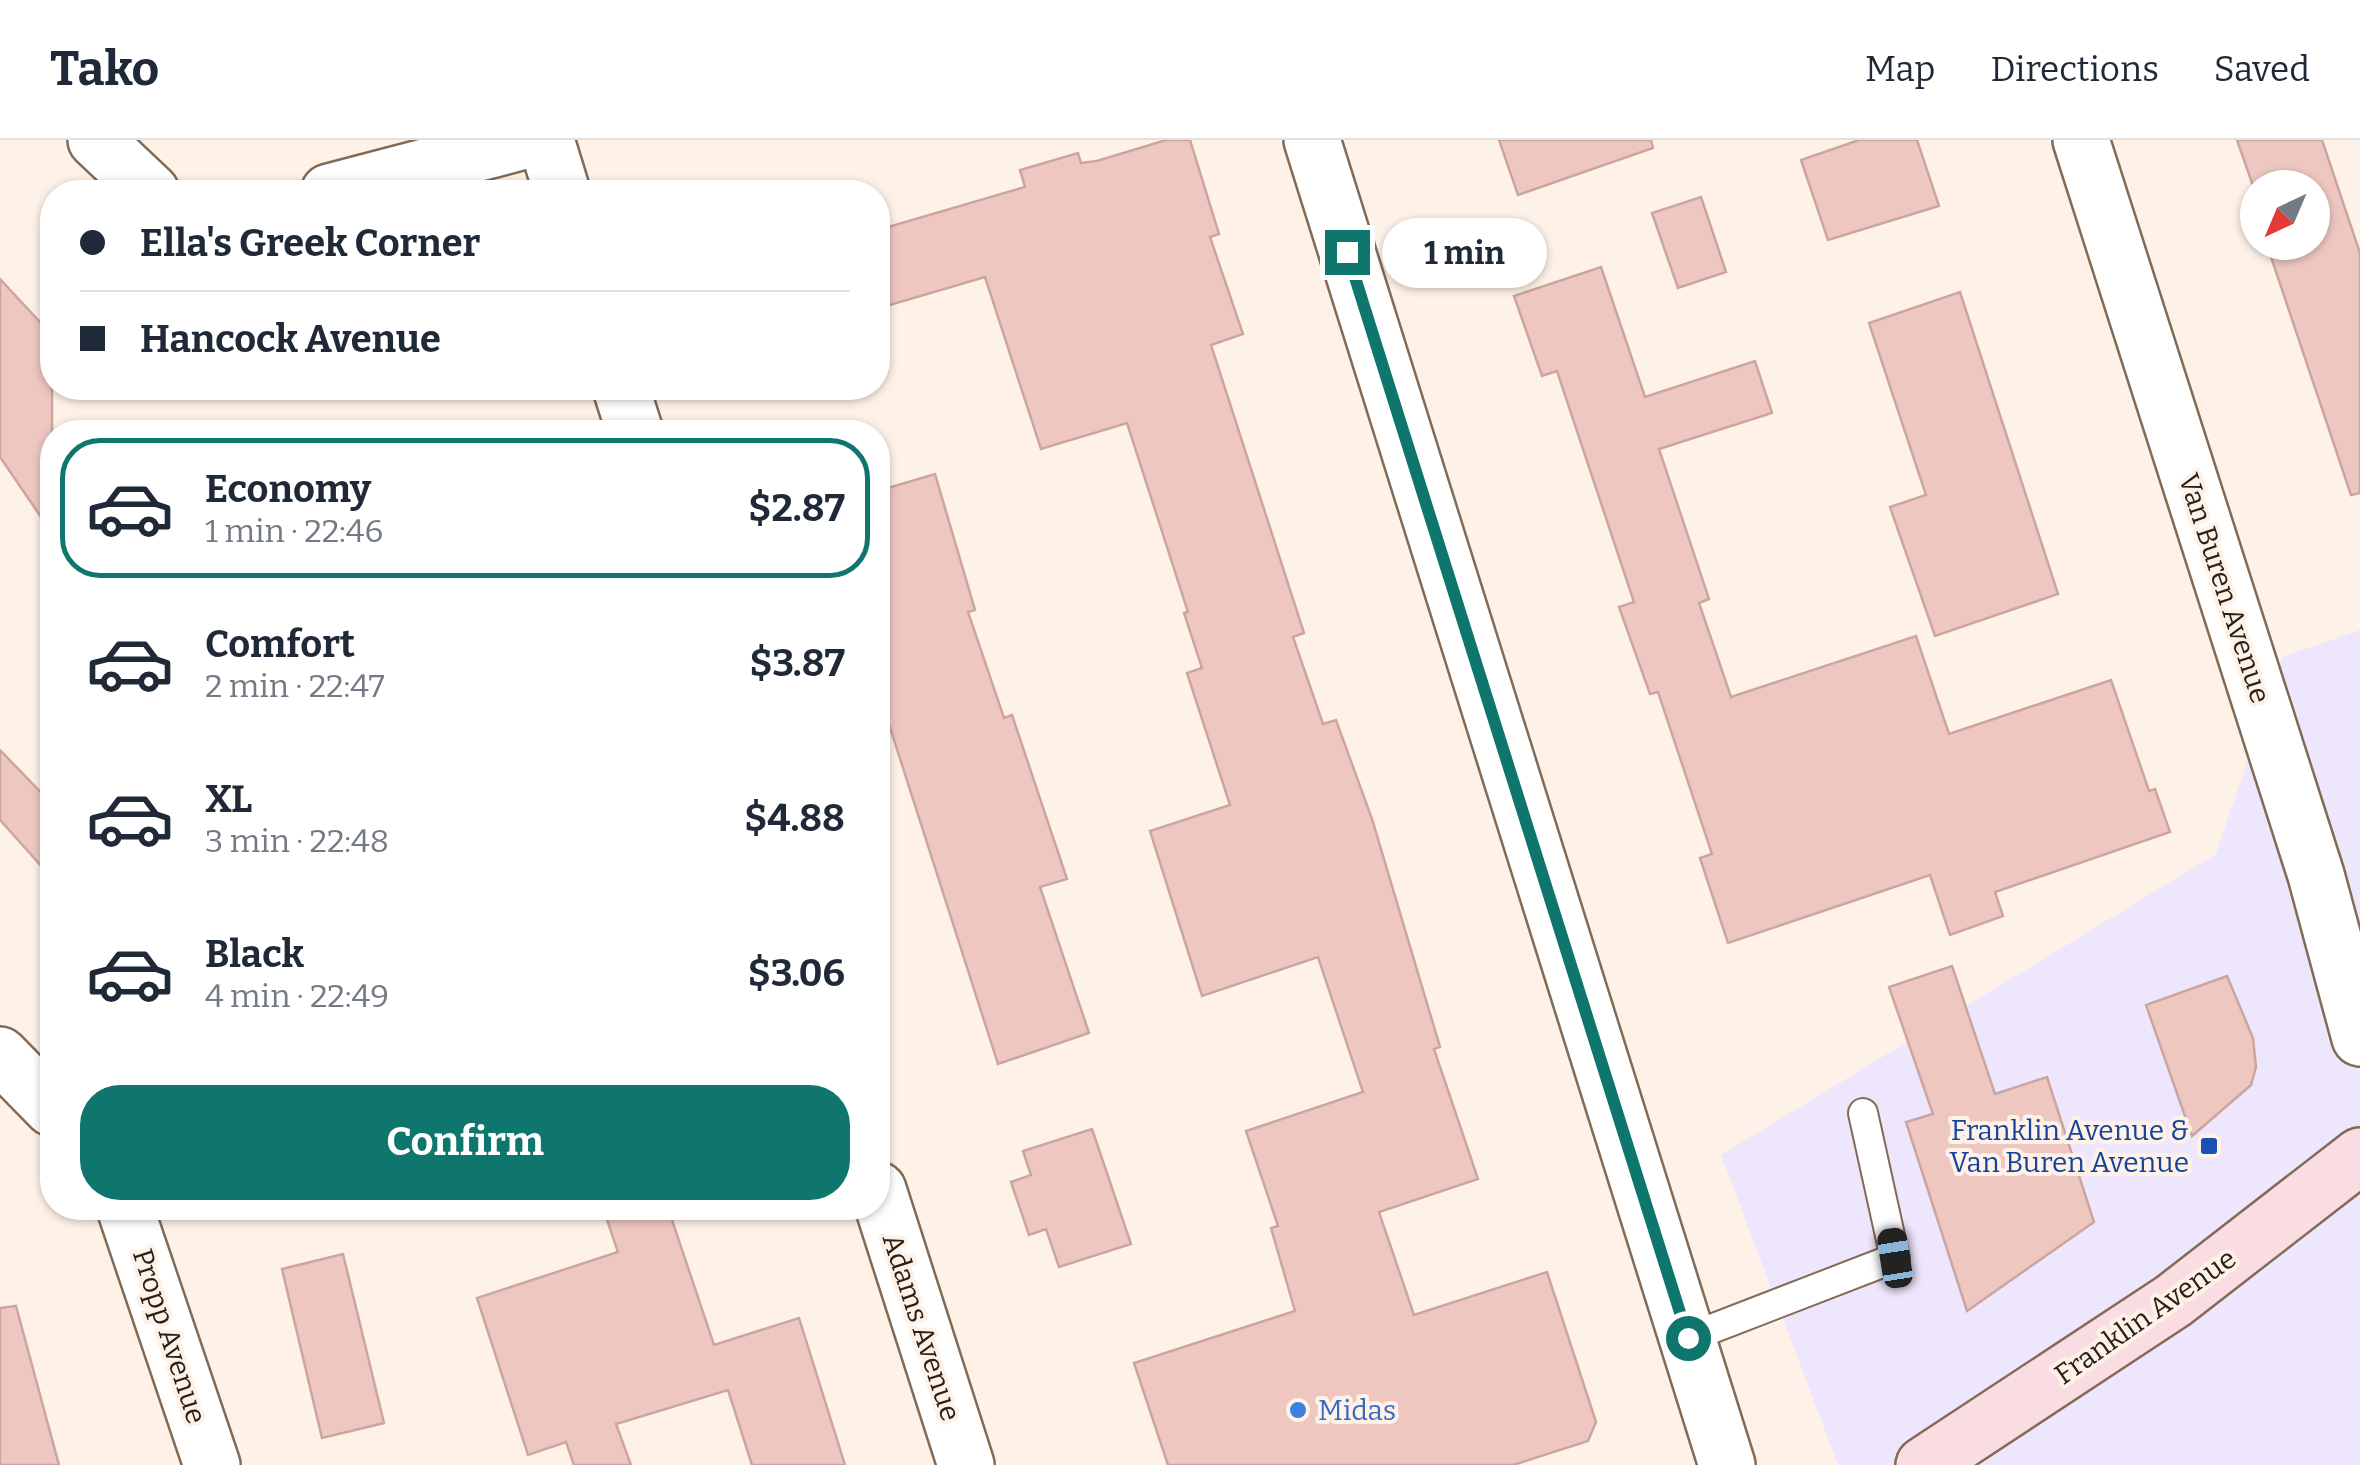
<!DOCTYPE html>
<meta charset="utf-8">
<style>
:root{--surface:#fff;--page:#f2f2f3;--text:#1f2937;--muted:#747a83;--line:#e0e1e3;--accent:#0f766e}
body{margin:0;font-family:Bitter,serif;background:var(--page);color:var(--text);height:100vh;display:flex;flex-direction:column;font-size:38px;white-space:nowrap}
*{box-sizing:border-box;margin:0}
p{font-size:32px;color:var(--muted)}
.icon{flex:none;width:55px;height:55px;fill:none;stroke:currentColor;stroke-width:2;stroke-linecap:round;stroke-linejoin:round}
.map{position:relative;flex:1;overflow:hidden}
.panel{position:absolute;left:40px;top:280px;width:850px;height:800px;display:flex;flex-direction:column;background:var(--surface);border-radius:40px;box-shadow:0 2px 8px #0004}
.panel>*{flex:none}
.top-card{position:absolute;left:40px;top:40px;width:850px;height:220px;border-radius:40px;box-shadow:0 2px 8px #0004;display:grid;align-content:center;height:220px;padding:0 40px;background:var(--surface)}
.needle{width:65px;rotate:224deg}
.buttons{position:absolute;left:2240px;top:30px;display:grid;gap:20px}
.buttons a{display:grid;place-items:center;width:90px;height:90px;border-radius:50%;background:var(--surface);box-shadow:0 2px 8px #0004;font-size:50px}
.end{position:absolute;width:45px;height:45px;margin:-22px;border:12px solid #0f766e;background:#fff;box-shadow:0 0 0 5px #fff}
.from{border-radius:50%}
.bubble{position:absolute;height:70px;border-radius:35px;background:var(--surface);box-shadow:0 2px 8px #0004;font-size:32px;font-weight:700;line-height:70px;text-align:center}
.car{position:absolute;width:30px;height:60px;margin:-30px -15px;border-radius:12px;box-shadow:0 0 8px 2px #0007;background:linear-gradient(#222 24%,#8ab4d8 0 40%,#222 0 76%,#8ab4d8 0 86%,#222 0)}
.top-card b{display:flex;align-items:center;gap:35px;height:95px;font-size:38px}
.top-card b+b{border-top:2px solid var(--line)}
.top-card i{width:25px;height:25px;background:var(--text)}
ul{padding:18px 0 0;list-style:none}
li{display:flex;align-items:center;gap:30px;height:140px;margin:0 20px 15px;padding:0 20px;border:5px solid transparent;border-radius:40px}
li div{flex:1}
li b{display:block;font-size:38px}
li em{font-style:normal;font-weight:700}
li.active{border-color:var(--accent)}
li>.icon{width:90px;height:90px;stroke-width:1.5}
.action{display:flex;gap:20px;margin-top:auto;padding:20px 40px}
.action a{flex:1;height:115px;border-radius:40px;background:var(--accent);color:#fff;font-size:40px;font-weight:700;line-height:115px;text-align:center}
header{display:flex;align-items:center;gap:60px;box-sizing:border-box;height:140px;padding:0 50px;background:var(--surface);border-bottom:2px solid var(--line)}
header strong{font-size:48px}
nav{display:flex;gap:55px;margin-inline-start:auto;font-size:35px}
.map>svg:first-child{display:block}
.commercial{fill:#ede6fc}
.building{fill:#eec7c1;stroke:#cca5a0;stroke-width:2.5}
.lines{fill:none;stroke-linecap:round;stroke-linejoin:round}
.service-casing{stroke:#836a54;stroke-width:32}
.minor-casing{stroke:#836a54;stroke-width:60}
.secondary-casing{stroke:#836a54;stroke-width:60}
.service{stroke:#fff;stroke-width:28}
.minor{stroke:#fff;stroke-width:55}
.secondary{stroke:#fadde2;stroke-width:55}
.route{stroke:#0f766e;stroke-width:12}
.transit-dot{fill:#1a4fb4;stroke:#fef2e8;stroke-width:4}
.shop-dot{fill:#3f7fe0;stroke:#fef2e8;stroke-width:4}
.labels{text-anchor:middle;stroke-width:8;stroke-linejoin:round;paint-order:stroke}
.street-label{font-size:28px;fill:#2a2016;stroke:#fef2e8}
.transit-label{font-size:28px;fill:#164399;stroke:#fef2e8;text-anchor:end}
.shop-label{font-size:28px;fill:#366cbe;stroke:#fef2e8;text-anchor:start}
</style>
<header>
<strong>Tako</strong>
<nav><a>Map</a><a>Directions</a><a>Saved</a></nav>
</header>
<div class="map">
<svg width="2360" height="1325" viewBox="0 0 2360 1325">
<rect width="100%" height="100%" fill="#fef2e8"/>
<polygon class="commercial" points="2360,490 2360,1325 1838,1325 1721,1015 2216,714 2282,517"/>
<g class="building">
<polygon points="1166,0 1190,0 1219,94 1210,97 1243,194 1211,205 1304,493 1293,497 1323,584 1336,580 1372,679 1440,907 1434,909 1478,1039 1379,1072 1414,1175 1547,1132 1596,1282 1588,1301 1513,1325 1168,1325 1134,1223 1295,1171 1271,1088 1278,1086 1246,991 1363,952 1318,817 1202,856 1150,691 1230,665 1187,533 1202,528 1184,473 1188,472 1127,283 1041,309 985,137 890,165 878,124 878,90 1025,47 1020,30 1078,13 1081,23 1097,21"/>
<polygon points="1499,0 1651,0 1653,8 1518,55"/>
<polygon points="1859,0 1917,0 1939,66 1828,100 1801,20"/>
<polygon points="2237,0 2322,0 2360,113 2360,353 2351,355 2266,102 2312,102 2312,48 2258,48 2258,60"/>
<polygon points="1701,57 1726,132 1678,148 1652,73"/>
<polygon points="1601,127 1645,257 1755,221 1772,273 1659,309 1709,459 1699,463 1731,557 1916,496 1949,594 2111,540 2149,651 2155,649 2170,692 1995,752 2003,776 1950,795 1930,735 1728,803 1700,718 1712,714 1658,552 1650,554 1619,467 1634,462 1557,231 1542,236 1514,156"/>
<polygon points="0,139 52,195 52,393 0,317"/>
<polygon points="1960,152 2058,454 1935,496 1890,367 1926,355 1869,183"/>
<polygon points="935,334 975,470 968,472 1004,578 1012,575 1067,739 1040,747 1089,893 998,924 878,550 878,351"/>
<polygon points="0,610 52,664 52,738 0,680"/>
<polygon points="1952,826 1995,954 2047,937 2094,1082 1967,1171 1906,982 1933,974 1889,847"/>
<polygon points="2227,836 2253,898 2256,927 2251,945 2192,996 2146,865"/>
<polygon points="1092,989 1131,1104 1059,1127 1046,1089 1029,1095 1011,1042 1031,1035 1023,1011"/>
<polygon points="603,1068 668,1068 714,1205 799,1178 845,1325 752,1325 728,1250 616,1284 631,1325 574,1325 566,1302 528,1315 477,1158 618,1112"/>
<polygon points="343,1114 384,1283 322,1298 282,1129"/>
<polygon points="16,1166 59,1325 0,1325 0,1168"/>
</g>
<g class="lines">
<g class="service-casing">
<polyline id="service" points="1688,1198 1895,1118 1863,973"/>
</g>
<g class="minor-casing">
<g id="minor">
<polyline points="96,0 151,52"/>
<polyline points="546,0 562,52"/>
<polyline points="1312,0 1727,1325"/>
<polyline points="2081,0 2316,735 2360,898"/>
<polyline points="329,52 528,0"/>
<polyline points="621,248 635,292"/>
<polyline points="0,915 52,968"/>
<polyline points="878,1050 966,1325"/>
<polyline points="125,1068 212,1325"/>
</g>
</g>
<g class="secondary-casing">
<polyline id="secondary" points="1924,1325 2173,1161 2360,1016"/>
</g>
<use href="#service" class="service"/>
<use href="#minor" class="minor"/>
<use href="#secondary" class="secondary"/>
</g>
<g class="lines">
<polyline class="route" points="1347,112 1688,1198"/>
</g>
<rect class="transit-dot" x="2199" y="996" width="20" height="20" rx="5"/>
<circle class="shop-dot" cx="1298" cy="1270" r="10"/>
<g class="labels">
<g class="street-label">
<text transform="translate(2225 448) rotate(72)" y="10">Van Buren Avenue</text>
<text transform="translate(2145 1176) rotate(-35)" y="10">Franklin Avenue</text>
<text transform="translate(922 1187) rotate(72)" y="10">Adams Avenue</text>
<text transform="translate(170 1196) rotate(72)" y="10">Propp Avenue</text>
</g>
<g class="transit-label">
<text x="2189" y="1000">Franklin Avenue &amp;<tspan x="2189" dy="32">Van Buren Avenue</tspan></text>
</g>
<g class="shop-label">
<text x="1318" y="1280">Midas</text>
</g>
</g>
</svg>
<div class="buttons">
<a><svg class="needle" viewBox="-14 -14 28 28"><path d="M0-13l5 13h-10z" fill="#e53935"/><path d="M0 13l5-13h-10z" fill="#747a83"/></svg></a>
</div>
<i class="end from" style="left:1688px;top:1198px"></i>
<i class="end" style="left:1347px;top:112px"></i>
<div class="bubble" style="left:1382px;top:78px;width:165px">1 min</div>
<i class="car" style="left:1895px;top:1118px;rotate:351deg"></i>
<div class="top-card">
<b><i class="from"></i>Ella's Greek Corner</b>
<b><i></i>Hancock Avenue</b>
</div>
<section class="panel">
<ul>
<li class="active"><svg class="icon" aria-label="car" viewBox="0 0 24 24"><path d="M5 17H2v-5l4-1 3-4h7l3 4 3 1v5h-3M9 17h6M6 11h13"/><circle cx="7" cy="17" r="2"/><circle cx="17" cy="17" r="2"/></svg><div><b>Economy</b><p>1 min · 22:46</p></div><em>$2.87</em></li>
<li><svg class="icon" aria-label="car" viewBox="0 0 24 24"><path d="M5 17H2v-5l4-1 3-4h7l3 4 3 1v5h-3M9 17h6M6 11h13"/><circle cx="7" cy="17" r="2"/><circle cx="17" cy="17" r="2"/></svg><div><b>Comfort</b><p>2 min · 22:47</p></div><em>$3.87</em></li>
<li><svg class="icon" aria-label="car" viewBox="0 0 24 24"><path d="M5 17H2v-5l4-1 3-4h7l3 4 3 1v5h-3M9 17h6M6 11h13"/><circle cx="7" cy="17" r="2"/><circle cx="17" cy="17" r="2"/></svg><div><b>XL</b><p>3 min · 22:48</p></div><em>$4.88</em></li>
<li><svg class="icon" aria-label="car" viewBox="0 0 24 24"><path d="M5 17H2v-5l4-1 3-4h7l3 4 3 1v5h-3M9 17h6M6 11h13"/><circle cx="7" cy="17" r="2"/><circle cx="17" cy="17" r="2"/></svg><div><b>Black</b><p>4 min · 22:49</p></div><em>$3.06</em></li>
</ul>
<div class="action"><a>Confirm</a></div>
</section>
</div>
